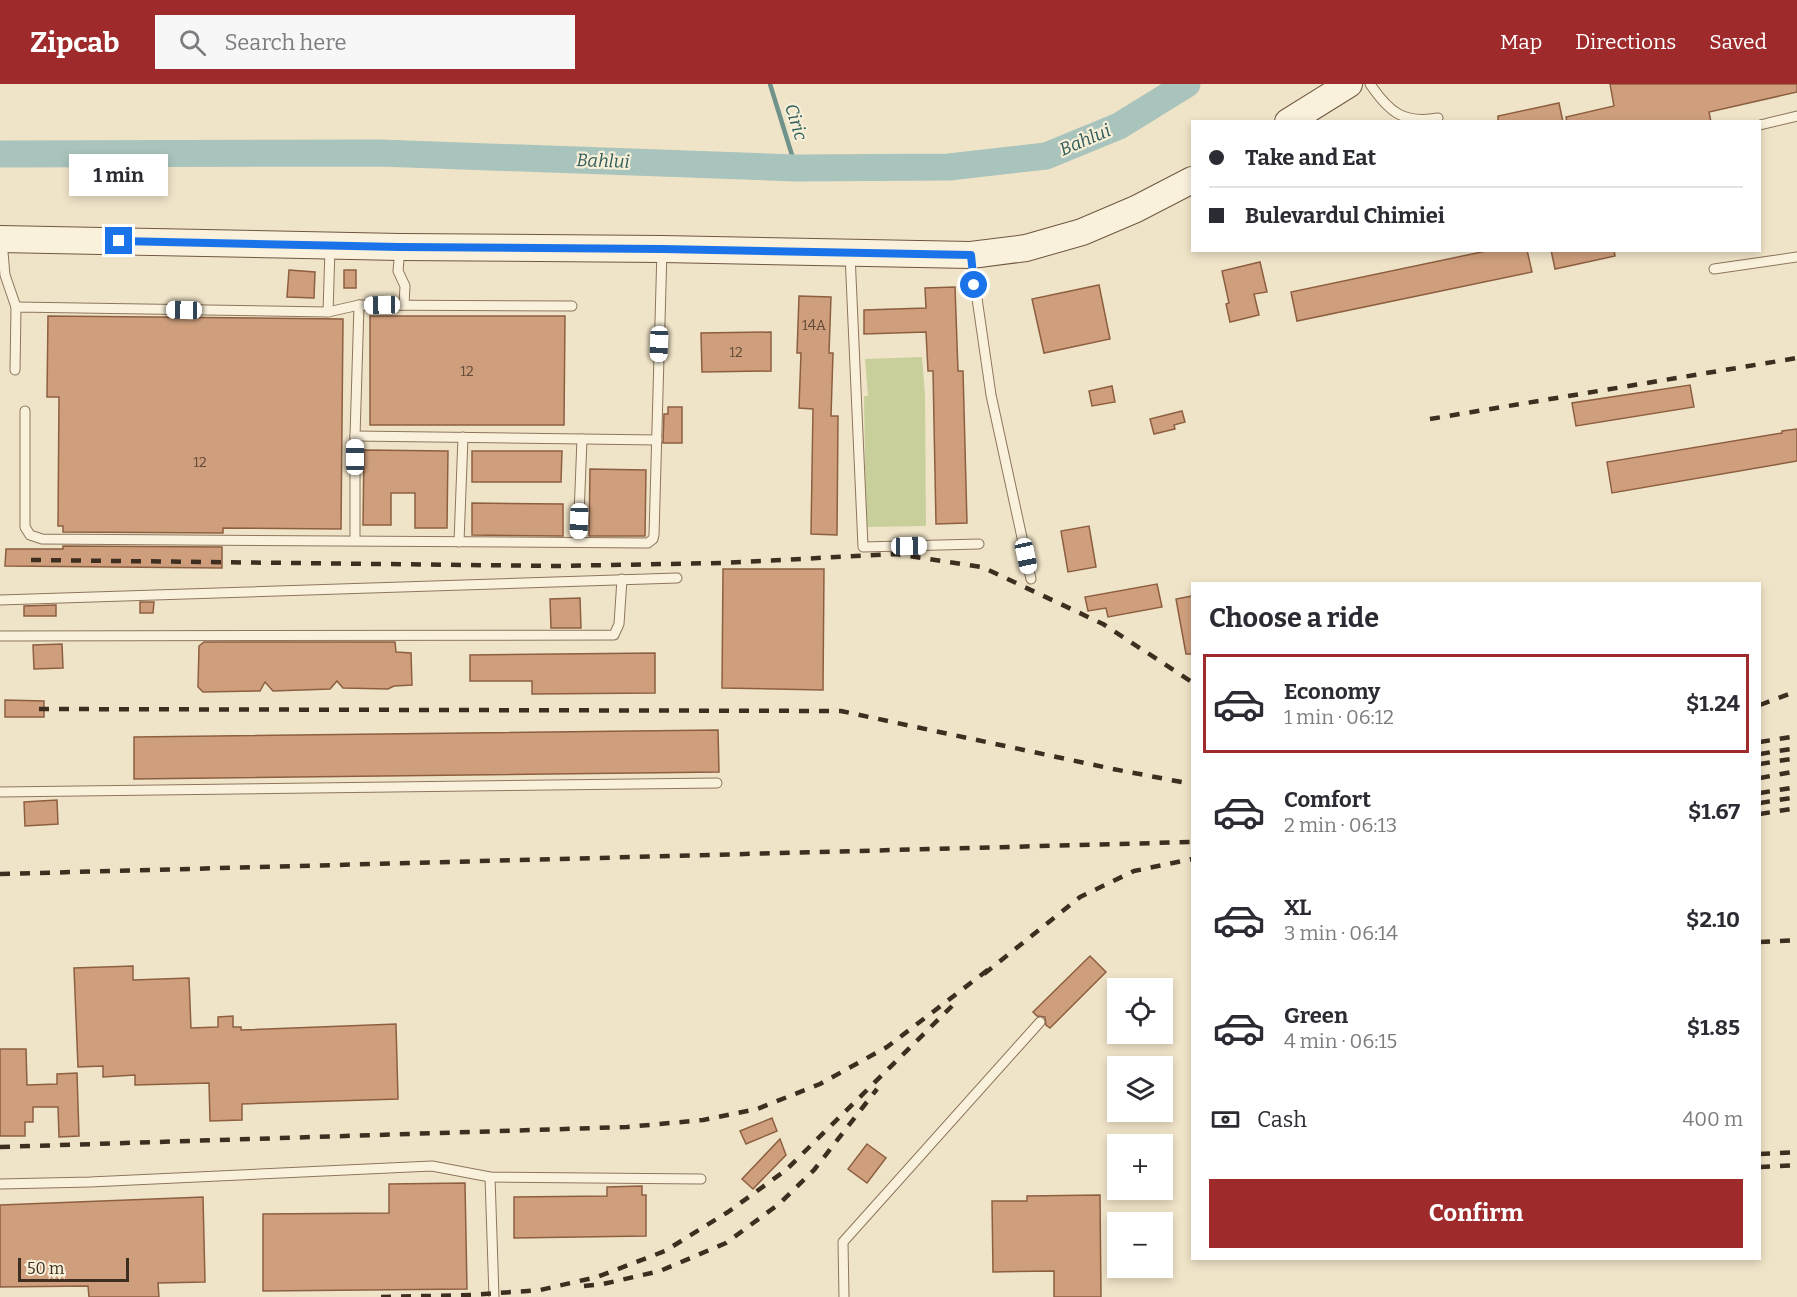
<!DOCTYPE html>
<meta charset="utf-8">
<style>
:root{--surface:#fff;--page:#f7f7f7;--text:#2b2b33;--muted:#7c7c81;--line:#e1e1e2;--accent:#9e2a2b}
body{margin:0;font-family:Bitter,serif;background:var(--page);color:var(--text);height:100vh;display:flex;flex-direction:column;font-size:22px;white-space:nowrap}
*{box-sizing:border-box;margin:0}
p{font-size:20px;color:var(--muted)}
.icon{flex:none;width:33px;height:33px;fill:none;stroke:currentColor;stroke-width:2;stroke-linecap:round;stroke-linejoin:round}
.map{position:relative;flex:1;overflow:hidden}
.sheet{position:absolute;left:1191px;top:498px;width:570px;height:678px;display:flex;flex-direction:column;background:var(--surface);border-radius:0px;box-shadow:0 3px 9px #0003}
.sheet>*{flex:none}
.hud{position:absolute;left:1191px;top:36px;width:570px;height:132px;border-radius:0px;box-shadow:0 3px 9px #0003;display:grid;align-content:center;height:132px;padding:0 18px;background:var(--surface)}
.controls{position:absolute;left:1107px;top:894px;display:grid;gap:12px}
.controls a{display:grid;place-items:center;width:66px;height:66px;border-radius:0px;background:var(--surface);box-shadow:0 3px 9px #0003;font-size:30px}
.scale{position:absolute;left:18px;bottom:15px;width:111px;box-sizing:border-box;padding-left:6px;border:3px solid #3d2e20;border-top:0;font-size:16px;line-height:21px;white-space:nowrap;color:#3d2e20;-webkit-text-stroke:4px #f7eed8;paint-order:stroke}
.end{position:absolute;width:27px;height:27px;margin:-14px;border:8px solid #1a73e8;background:#fff;box-shadow:0 0 0 3px #fff}
.from{border-radius:50%}
.bubble{position:absolute;height:42px;border-radius:0px;background:var(--surface);box-shadow:0 3px 9px #0003;font-size:20px;font-weight:700;line-height:42px;text-align:center}
.car{position:absolute;width:18px;height:36px;margin:-18px -9px;border-radius:8px;box-shadow:0 0 4px 2px #0007;background:linear-gradient(#fff 24%,#345 0 40%,#fff 0 76%,#345 0 86%,#fff 0)}
.hud b{display:flex;align-items:center;gap:21px;height:57px;font-size:22px}
.hud b+b{border-top:2px solid var(--line)}
.hud i{width:15px;height:15px;background:var(--text)}
ul{padding:0;list-style:none}
li{display:flex;align-items:center;gap:18px;height:99px;margin:0 12px 9px;padding:0 6px;border:3px solid transparent;border-radius:0px}
li div{flex:1}
li b{display:block;font-size:22px}
li em{font-style:normal;font-weight:700}
li.active{border-color:var(--accent)}
li>.icon{width:54px;height:54px;stroke-width:1.5}
h2{padding:0 18px;font-size:27px;line-height:72px}
.pay{display:flex;align-items:center;gap:15px;height:66px;padding:0 18px;font-size:22px}
.pay p{margin-inline-start:auto}
.button{display:flex;gap:12px;margin-top:auto;padding:12px 18px}
.button a{flex:1;height:69px;border-radius:0px;background:var(--accent);color:#fff;font-size:24px;font-weight:700;line-height:69px;text-align:center}
header{display:flex;align-items:center;gap:36px;box-sizing:border-box;height:84px;padding:0 30px;background:var(--accent);color:#fff}
header strong{font-size:28px}
nav{display:flex;gap:33px;margin-inline-start:auto;font-size:21px}
.search{width:420px;height:54px;background:var(--page);display:flex;align-items:center;gap:15px;box-sizing:border-box;padding:0 21px;border-radius:0px;color:var(--muted);font-size:22px}
.map>svg:first-child{display:block}
.green{fill:#c9cf9b}
.lines{fill:none;stroke-linecap:round;stroke-linejoin:round}
.stream{stroke:#6f938a;stroke-width:4.5}
.river{stroke:#a9c4bc;stroke-width:27}
.building{fill:#cf9f7d;stroke:#8d5f41;stroke-width:1.5}
.lane-casing{stroke:#8d765c;stroke-width:11}
.secondary-casing{stroke:#6f573f;stroke-width:28}
.lane{stroke:#faf1dc;stroke-width:9}
.secondary{stroke:#faf1dc;stroke-width:26}
.rail{stroke:#3d2e20;stroke-width:4.5;stroke-dasharray:10 10;stroke-linecap:butt}
.route{stroke:#1a73e8;stroke-width:8}
.labels{text-anchor:middle;stroke-width:4.5;stroke-linejoin:round;paint-order:stroke}
.number-label{font-size:14px;fill:#624a37}
.water-label{font-size:18px;font-style:italic;fill:#2f5d5a;stroke:#f7eed8}
</style>
<header>
<strong>Zipcab</strong>
<div class="search"><svg class="icon" aria-label="search" viewBox="0 0 24 24"><circle cx="10" cy="10" r="6"/><path d="M15 15l6 6"/></svg>Search here</div>
<nav><a>Map</a><a>Directions</a><a>Saved</a></nav>
</header>
<div class="map">
<svg width="1797" height="1213" viewBox="0 0 1797 1213">
<rect width="100%" height="100%" fill="#f0e4c8"/>
<polygon class="green" points="922,273 925,311 926,442 866,443 864,312 868,312 865,275"/>
<g class="lines">
<polyline class="stream" points="770,0 796,84"/>
<polyline class="river" points="0,70 380,69 796,84 949,83 1046,72 1119,42 1187,0"/>
</g>
<g class="building">
<polygon points="1610,0 1797,0 1797,8 1709,28 1711,38 1567,38 1566,33 1614,22"/>
<polygon points="1559,19 1563,38 1498,38 1498,32"/>
<polygon points="1491,166 1527,166 1532,188 1297,237 1291,208"/>
<polygon points="1551,166 1614,166 1615,172 1555,185"/>
<polygon points="1260,178 1267,208 1254,210 1259,231 1230,238 1226,220 1229,219 1222,187"/>
<polygon points="289,186 315,188 314,214 287,213"/>
<rect x="344" y="186" width="12" height="18"/>
<polygon points="1099,201 1110,255 1044,269 1032,215"/>
<polygon points="955,203 958,287 963,287 967,439 936,440 933,287 928,287 926,248 864,250 864,226 926,224 925,204"/>
<polygon points="799,212 831,213 829,269 833,269 831,332 838,332 837,451 811,450 813,325 799,324 801,269 797,269"/>
<polygon points="48,232 343,235 341,445 223,444 223,449 63,448 63,442 58,442 59,313 47,313"/>
<polygon points="370,232 565,232 564,341 370,341"/>
<polygon points="771,248 771,287 702,288 701,249"/>
<polygon points="1690,301 1694,323 1576,342 1572,319"/>
<polygon points="1112,302 1115,318 1092,322 1089,307"/>
<polygon points="668,323 682,323 682,359 663,359 664,330 668,330"/>
<polygon points="1182,327 1185,338 1174,341 1175,345 1154,350 1150,335"/>
<polygon points="1797,345 1797,377 1612,409 1607,378 1782,349 1782,347"/>
<polygon points="364,366 448,367 447,444 415,444 415,409 391,409 391,441 363,441"/>
<polygon points="472,367 562,367 561,398 472,398"/>
<polygon points="590,385 646,386 645,452 589,452"/>
<polygon points="472,419 563,420 563,452 472,451"/>
<polygon points="1089,442 1096,483 1068,488 1061,447"/>
<polygon points="63,462 222,463 222,484 5,482 6,465 63,465"/>
<polygon points="723,485 824,485 823,606 722,604"/>
<polygon points="1157,500 1162,523 1108,533 1106,524 1088,527 1085,513"/>
<polygon points="1192,512 1192,570 1186,570 1176,515"/>
<polygon points="580,514 581,544 551,544 550,515"/>
<polygon points="140,518 154,518 153,529 140,529"/>
<polygon points="56,521 56,532 24,532 24,522"/>
<polygon points="204,558 395,558 396,568 411,569 412,601 394,602 388,605 343,604 337,597 330,605 273,607 265,598 260,607 203,608 198,603 199,562"/>
<polygon points="62,560 63,584 34,585 33,561"/>
<polygon points="655,569 655,609 532,610 532,597 470,597 470,571"/>
<polygon points="5,616 44,617 44,633 5,633"/>
<polygon points="718,646 719,688 134,695 134,653"/>
<polygon points="57,716 58,740 25,742 24,718"/>
<polygon points="1090,872 1106,888 1050,944 1046,941 1045,933 1037,932 1033,928"/>
<polygon points="133,882 133,896 189,894 191,944 218,943 218,933 233,932 233,943 241,943 241,946 396,940 398,1015 242,1020 242,1036 210,1037 209,999 135,1001 135,991 103,993 103,982 78,983 74,884"/>
<polygon points="0,965 26,965 27,1001 57,1000 57,990 77,989 79,1052 59,1053 58,1023 33,1023 33,1038 25,1038 25,1052 0,1052"/>
<polygon points="772,1034 777,1047 746,1060 740,1047"/>
<polygon points="780,1055 786,1071 753,1105 742,1095"/>
<polygon points="867,1060 886,1074 867,1099 848,1085"/>
<polygon points="465,1099 467,1205 263,1207 263,1130 389,1129 389,1100"/>
<polygon points="642,1102 642,1111 646,1111 646,1152 514,1154 514,1113 607,1112 607,1103"/>
<polygon points="1100,1111 1101,1213 1054,1213 1054,1187 993,1188 992,1117 1027,1117 1027,1112"/>
<polygon points="203,1113 205,1198 158,1199 159,1213 89,1213 88,1202 0,1203 0,1121"/>
</g>
<g class="lines">
<g class="lane-casing">
<g id="lane">
<path d="M1370 0C1389 28 1403 40 1438 34"/>
<polyline points="1760,41 1797,32"/>
<polyline points="2,157 5,191 16,223"/>
<polyline points="400,165 398,187 405,202 404,221"/>
<polyline points="850,170 863,463 979,460"/>
<polyline points="971,173 991,311 1031,495"/>
<polyline points="1714,185 1797,173"/>
<polyline points="328,228 330,165"/>
<polyline points="15,286 16,223 328,228 359,221 572,222"/>
<polyline points="25,327 25,443 30,451 42,455 648,459 653,455 654,451 662,166"/>
<polyline points="355,352 657,356"/>
<polyline points="355,456 355,352 359,221"/>
<polyline points="578,457 582,355"/>
<polyline points="459,458 463,353"/>
<polyline points="0,516 677,494"/>
<polyline points="0,552 614,551 619,540 622,495"/>
<polyline points="0,708 717,699"/>
<polyline points="490,1093 494,1213"/>
<polyline points="0,1100 90,1098 432,1082 490,1093 701,1095"/>
<polyline points="844,1213 843,1158 1040,938"/>
</g>
</g>
<g class="secondary-casing">
<g id="secondary">
<polyline points="1288,38 1349,0"/>
<polyline points="0,155 400,163 662,165 971,171 1026,164 1082,148 1136,125 1192,96"/>
</g>
</g>
<use href="#lane" class="lane"/>
<use href="#secondary" class="secondary"/>
<g class="rail">
<polyline points="1430,335 1797,274"/>
<polyline points="31,476 556,482 721,479 896,470 982,483 1103,540 1192,598"/>
<polyline points="1760,621 1797,607"/>
<polyline points="39,625 841,627 1113,685 1192,700"/>
<polyline points="1760,658 1797,652"/>
<polyline points="1760,670 1797,664"/>
<polyline points="1760,680 1797,674"/>
<polyline points="1760,694 1797,687"/>
<polyline points="1760,709 1797,703"/>
<polyline points="1760,719 1797,713"/>
<polyline points="1760,730 1797,724"/>
<polyline points="0,790 1192,758"/>
<polyline points="1760,858 1797,856"/>
<polyline points="984,890 1080,813 1134,787 1192,775"/>
<polyline points="0,1063 627,1043 703,1036 757,1025 820,1000 887,963 989,885"/>
<polyline points="1760,1070 1797,1068"/>
<polyline points="1760,1083 1797,1081"/>
<polyline points="584,1202 603,1200 660,1187 726,1159 779,1120 814,1086 877,1005"/>
<polyline points="381,1213 471,1211 540,1206 597,1193 665,1167 728,1128 786,1086 952,922"/>
</g>
</g>
<g class="lines">
<polyline class="route" points="119,157 400,163 662,165 971,171 974,201"/>
</g>
<g class="labels">
<g class="number-label">
<text x="814" y="246">14A</text>
<text x="736" y="273">12</text>
<text x="467" y="292">12</text>
<text x="200" y="383">12</text>
</g>
<g class="water-label">
<text transform="translate(796 38) rotate(73)" y="6">Ciric</text>
<text transform="translate(1085 56) rotate(-23)" y="6">Bahlui</text>
<text transform="translate(603 77) rotate(2)" y="6">Bahlui</text>
</g>
</g>
</svg>
<div class="controls">
<a><svg class="icon" aria-label="locate" viewBox="0 0 24 24"><circle cx="12" cy="12" r="6"/><path d="M12 2v4M12 18v4M2 12h4M18 12h4"/></svg></a>
<a><svg class="icon" aria-label="layers" viewBox="0 0 24 24"><path d="M12 4l9 5-9 5-9-5zM3 14l9 5 9-5"/></svg></a>
<a>+</a>
<a>−</a>
</div>
<div class="scale">50 m</div>
<i class="end from" style="left:974px;top:201px"></i>
<i class="end" style="left:119px;top:157px"></i>
<div class="bubble" style="left:69px;top:70px;width:99px">1 min</div>
<i class="car" style="left:382px;top:221px;rotate:269deg"></i>
<i class="car" style="left:184px;top:226px;rotate:271deg"></i>
<i class="car" style="left:659px;top:260px;rotate:182deg"></i>
<i class="car" style="left:355px;top:373px;rotate:0deg"></i>
<i class="car" style="left:579px;top:437px;rotate:182deg"></i>
<i class="car" style="left:909px;top:462px;rotate:89deg"></i>
<i class="car" style="left:1026px;top:472px;rotate:168deg"></i>
<div class="hud">
<b><i class="from"></i>Take and Eat</b>
<b><i></i>Bulevardul Chimiei</b>
</div>
<section class="sheet">
<h2>Choose a ride</h2>
<ul>
<li class="active"><svg class="icon" aria-label="car" viewBox="0 0 24 24"><path d="M5 17H2v-5l4-1 3-4h7l3 4 3 1v5h-3M9 17h6M6 11h13"/><circle cx="7" cy="17" r="2"/><circle cx="17" cy="17" r="2"/></svg><div><b>Economy</b><p>1 min · 06:12</p></div><em>$1.24</em></li>
<li><svg class="icon" aria-label="car" viewBox="0 0 24 24"><path d="M5 17H2v-5l4-1 3-4h7l3 4 3 1v5h-3M9 17h6M6 11h13"/><circle cx="7" cy="17" r="2"/><circle cx="17" cy="17" r="2"/></svg><div><b>Comfort</b><p>2 min · 06:13</p></div><em>$1.67</em></li>
<li><svg class="icon" aria-label="car" viewBox="0 0 24 24"><path d="M5 17H2v-5l4-1 3-4h7l3 4 3 1v5h-3M9 17h6M6 11h13"/><circle cx="7" cy="17" r="2"/><circle cx="17" cy="17" r="2"/></svg><div><b>XL</b><p>3 min · 06:14</p></div><em>$2.10</em></li>
<li><svg class="icon" aria-label="car" viewBox="0 0 24 24"><path d="M5 17H2v-5l4-1 3-4h7l3 4 3 1v5h-3M9 17h6M6 11h13"/><circle cx="7" cy="17" r="2"/><circle cx="17" cy="17" r="2"/></svg><div><b>Green</b><p>4 min · 06:15</p></div><em>$1.85</em></li>
</ul>
<div class="pay"><svg class="icon" aria-label="cash" viewBox="0 0 24 24"><path d="M3 7h18v10H3z"/><circle cx="12" cy="12" r="2"/></svg>Cash<p>400 m</p></div>
<div class="button"><a>Confirm</a></div>
</section>
</div>
